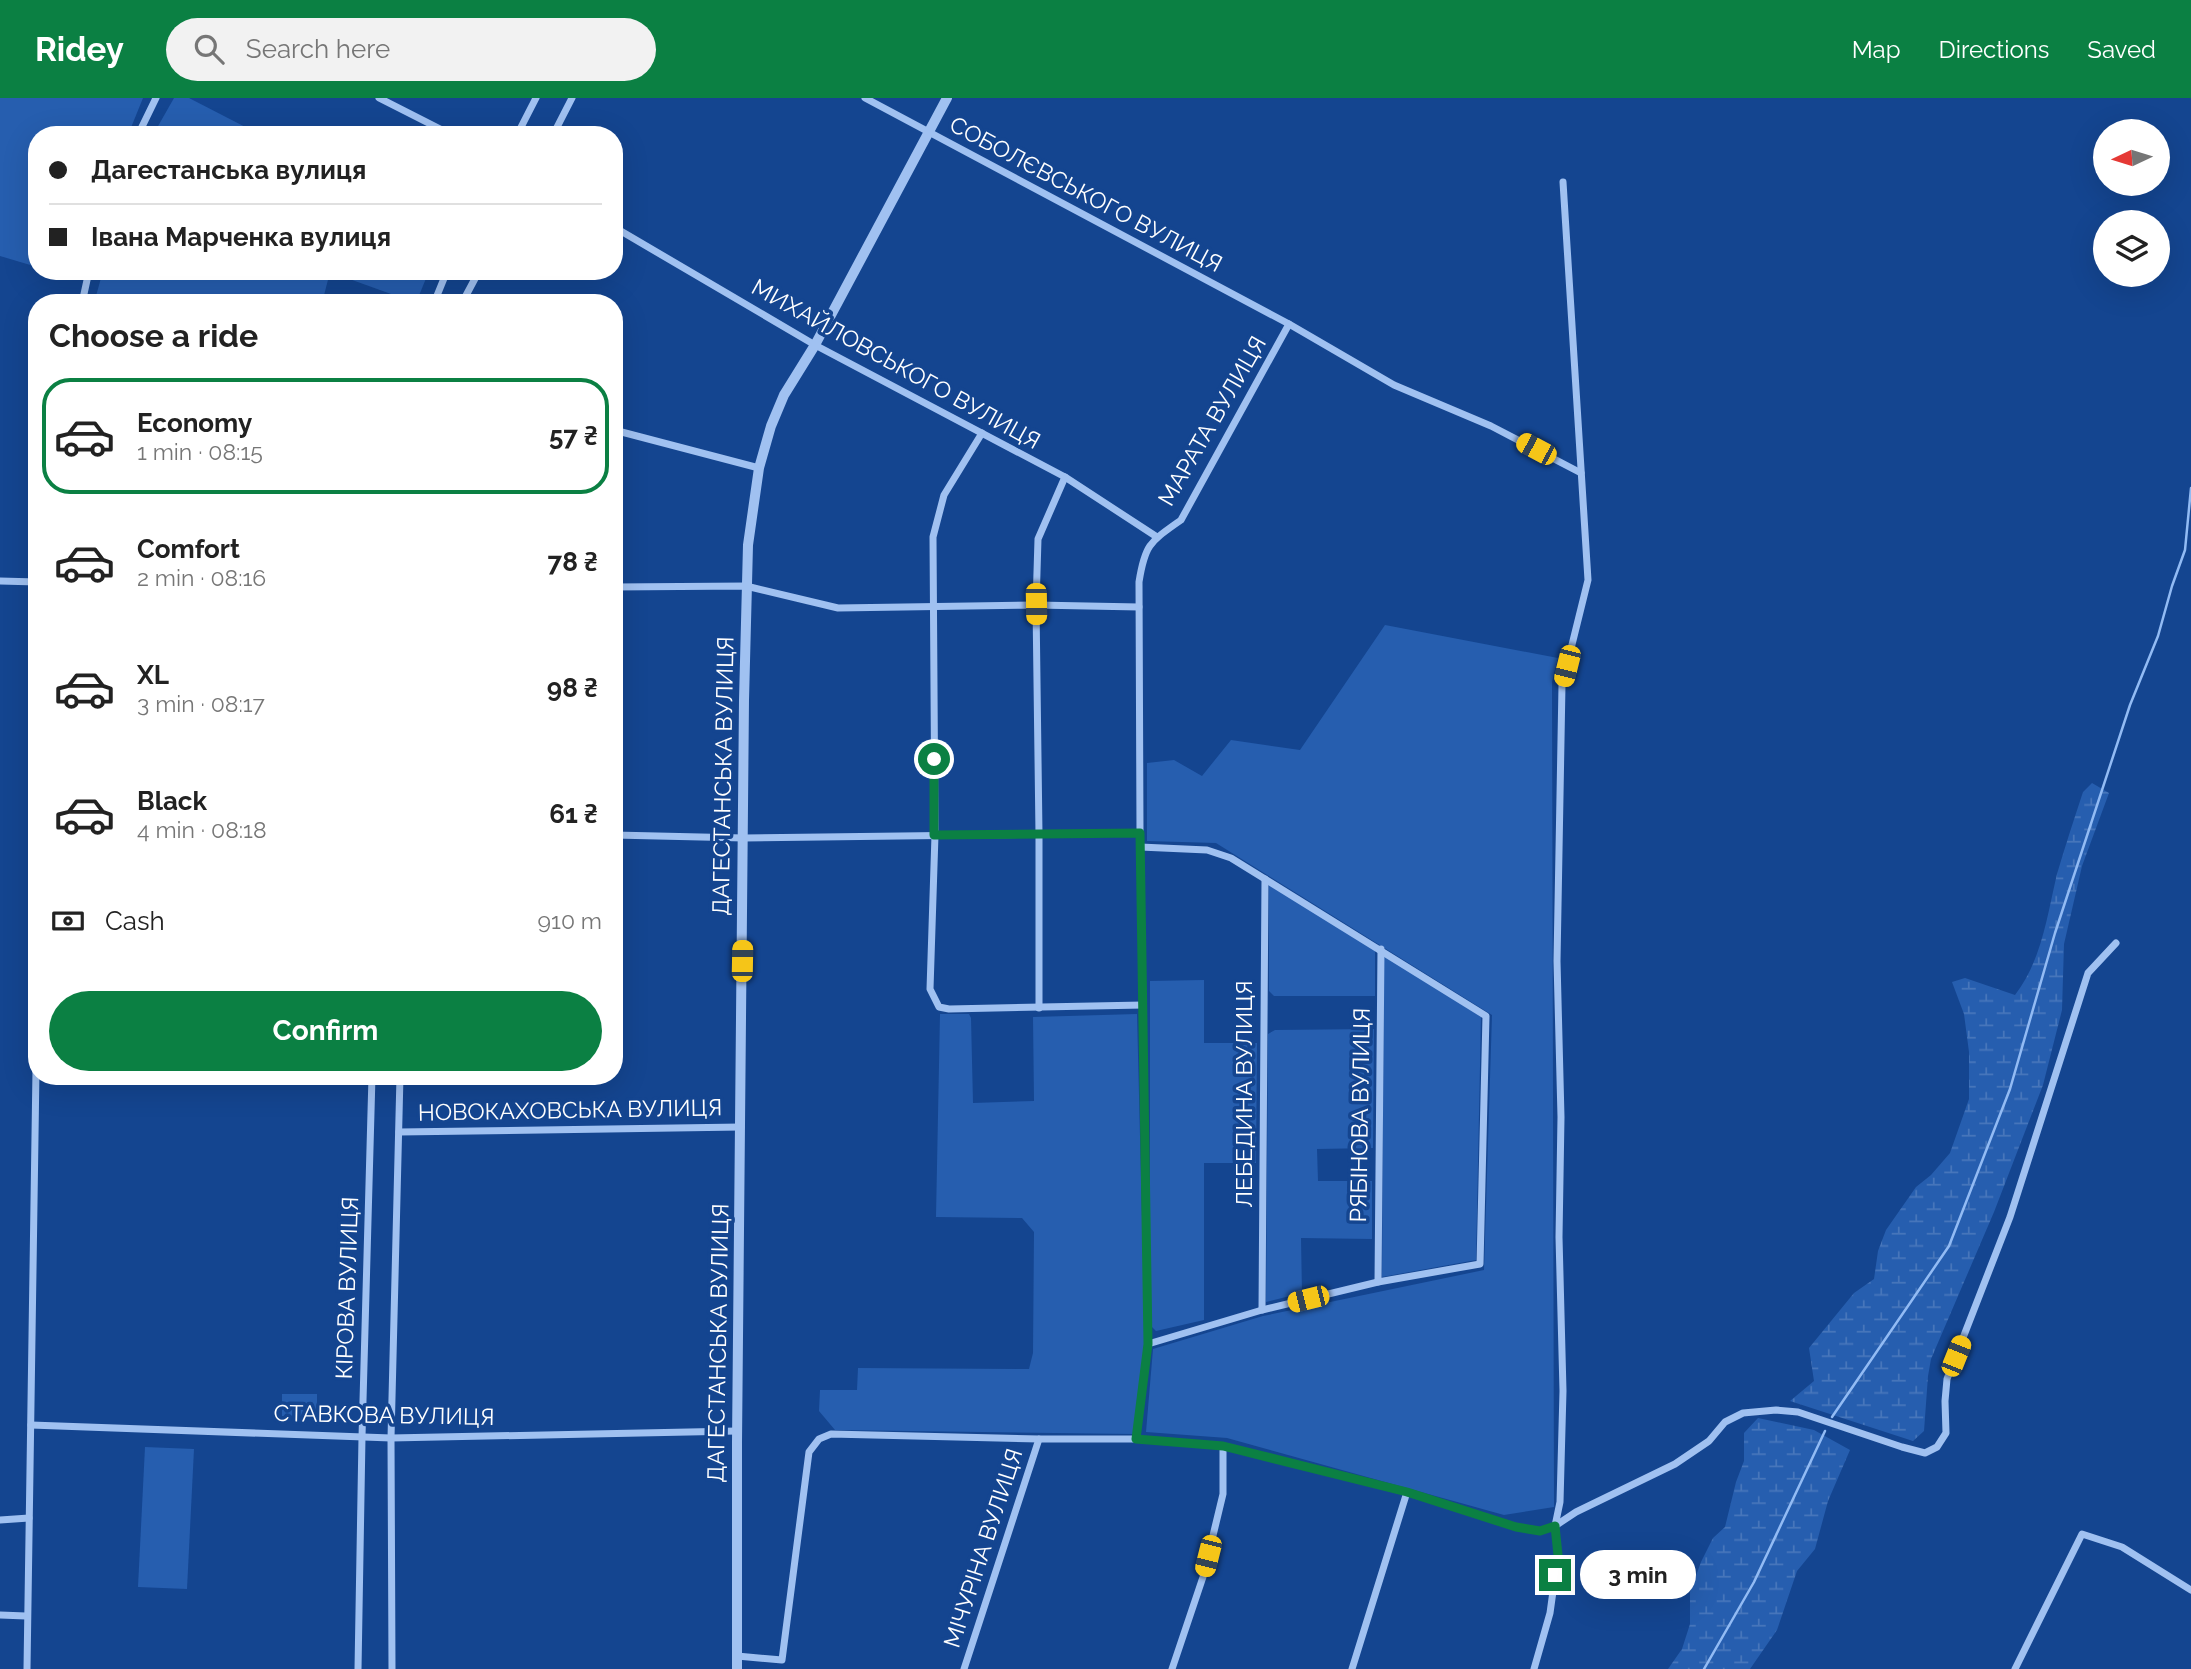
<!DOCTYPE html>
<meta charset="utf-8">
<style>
:root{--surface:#fff;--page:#f2f2f2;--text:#222;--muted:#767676;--line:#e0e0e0;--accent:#0b8043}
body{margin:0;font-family:Raleway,sans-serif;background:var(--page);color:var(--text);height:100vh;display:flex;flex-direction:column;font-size:26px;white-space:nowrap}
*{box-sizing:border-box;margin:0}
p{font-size:23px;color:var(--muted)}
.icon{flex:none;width:38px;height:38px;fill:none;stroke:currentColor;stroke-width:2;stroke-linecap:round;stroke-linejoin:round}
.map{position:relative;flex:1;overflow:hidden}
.details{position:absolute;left:28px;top:196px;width:595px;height:791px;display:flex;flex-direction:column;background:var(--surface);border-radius:28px;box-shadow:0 7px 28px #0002}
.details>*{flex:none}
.banner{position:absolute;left:28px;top:28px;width:595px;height:154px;border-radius:28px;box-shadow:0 7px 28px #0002;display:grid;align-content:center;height:154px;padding:0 21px;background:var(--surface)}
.needle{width:46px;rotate:266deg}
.buttons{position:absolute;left:2093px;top:21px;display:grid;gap:14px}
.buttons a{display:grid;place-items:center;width:77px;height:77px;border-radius:50%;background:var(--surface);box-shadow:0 7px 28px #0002;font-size:35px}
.end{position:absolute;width:32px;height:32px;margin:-16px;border:9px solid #0b8043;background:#fff;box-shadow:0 0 0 4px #fff}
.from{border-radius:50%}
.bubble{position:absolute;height:49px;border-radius:24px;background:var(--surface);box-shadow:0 7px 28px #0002;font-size:23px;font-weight:700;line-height:49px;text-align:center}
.car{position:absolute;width:21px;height:42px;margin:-21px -10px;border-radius:9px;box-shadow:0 0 5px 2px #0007;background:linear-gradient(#f5c518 24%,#345 0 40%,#f5c518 0 76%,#345 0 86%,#f5c518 0)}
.banner b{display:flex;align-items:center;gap:24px;height:66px;font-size:26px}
.banner b+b{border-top:2px solid var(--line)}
.banner i{width:18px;height:18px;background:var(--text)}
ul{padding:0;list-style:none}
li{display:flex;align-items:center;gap:21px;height:116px;margin:0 14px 10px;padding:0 7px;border:4px solid transparent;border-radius:28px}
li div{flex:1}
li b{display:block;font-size:26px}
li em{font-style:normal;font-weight:700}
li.active{border-color:var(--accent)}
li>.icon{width:63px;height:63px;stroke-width:1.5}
h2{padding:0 21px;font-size:32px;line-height:84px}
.pay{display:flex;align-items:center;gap:18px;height:77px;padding:0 21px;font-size:26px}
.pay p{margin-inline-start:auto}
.cta{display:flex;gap:14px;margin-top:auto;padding:14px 21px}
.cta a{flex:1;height:80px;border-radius:42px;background:var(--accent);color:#fff;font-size:28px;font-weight:700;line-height:80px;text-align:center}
header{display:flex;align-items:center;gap:42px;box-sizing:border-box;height:98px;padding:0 35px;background:var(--accent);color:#fff}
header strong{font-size:33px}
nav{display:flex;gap:38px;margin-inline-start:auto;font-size:24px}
.search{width:490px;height:63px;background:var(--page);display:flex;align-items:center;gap:18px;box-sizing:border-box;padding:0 24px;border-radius:38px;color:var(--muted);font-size:26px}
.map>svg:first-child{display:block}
.green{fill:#265eaf}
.wetland{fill:url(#wetland-marsh)}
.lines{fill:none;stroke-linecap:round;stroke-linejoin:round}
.stream{stroke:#92bbf4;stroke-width:2.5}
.minor{stroke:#a0c1f1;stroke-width:7}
.tertiary{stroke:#a0c1f1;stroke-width:10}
.route{stroke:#0b8043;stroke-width:9}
.labels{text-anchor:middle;stroke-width:7;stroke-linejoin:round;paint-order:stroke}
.street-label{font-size:23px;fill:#fff;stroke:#144590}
</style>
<header>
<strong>Ridey</strong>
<div class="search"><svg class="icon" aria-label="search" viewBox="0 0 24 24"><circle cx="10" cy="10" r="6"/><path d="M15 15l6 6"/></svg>Search here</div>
<nav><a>Map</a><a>Directions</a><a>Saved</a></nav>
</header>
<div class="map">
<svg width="2191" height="1571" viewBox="0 0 2191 1571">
<defs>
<pattern id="wetland-marsh" width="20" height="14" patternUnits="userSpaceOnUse" patternTransform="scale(1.75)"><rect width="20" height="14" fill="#265eaf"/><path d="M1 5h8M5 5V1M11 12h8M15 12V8" fill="none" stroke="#4776bb"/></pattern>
</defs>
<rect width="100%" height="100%" fill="#144590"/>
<g class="green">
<polygon points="0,0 143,0 128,37 37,37 37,169 0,158"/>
<polygon points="174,0 189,0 261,37 153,37"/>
<polygon points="103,173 429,173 416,205 330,174 322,205 94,205"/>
<polygon points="1385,527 1558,560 1552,584 1554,1409 1504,1417 1227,1340 1146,1334 1153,1251 1263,1218 1484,1172 1492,917 1216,745 1147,743 1147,665 1174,662 1202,678 1231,642 1300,652"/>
<polygon points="1269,787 1375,850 1375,898 1274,898 1269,893"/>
<polygon points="1384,856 1481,919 1476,1162 1382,1179"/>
<polygon points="1204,882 1204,945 1257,945 1256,1065 1204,1065 1204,1222 1156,1233 1150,1227 1150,883"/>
<polygon points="940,916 969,916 971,920 973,1005 1034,1003 1033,919 1137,916 1145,1241 1133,1336 835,1332 819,1313 820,1292 857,1292 858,1270 1029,1271 1033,1255 1034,1134 1022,1120 936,1119"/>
<polygon points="1374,931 1373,1050 1317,1051 1318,1083 1372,1083 1372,1141 1301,1140 1302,1195 1266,1204 1268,936 1275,932"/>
<polygon points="282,1296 317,1296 317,1319 282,1318"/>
<polygon points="145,1349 194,1351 187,1491 138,1489"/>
</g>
<g class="wetland">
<path d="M2092 685 2109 695 2082 768 2064 846 2062 912 2043 987 1994 1114 1931 1261 1928 1278 1924 1333 1913 1343 1790 1303 1814 1283 1809 1250 1854 1195 1874 1181 1878 1153 1886 1132 1916 1089 1931 1077 1950 1055 1969 1001V954L1964 916 1952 884 1965 880 2015 897C2042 862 2047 818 2057 776 2065 749 2074 721 2083 694Z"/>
<polygon points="1758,1320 1814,1332 1850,1352 1828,1403 1815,1451 1797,1473 1777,1532 1750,1571 1668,1571 1682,1551 1690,1526 1690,1494 1701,1464 1713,1440 1725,1429 1736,1384 1744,1363 1744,1335"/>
</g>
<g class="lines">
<g class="stream">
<polyline points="1832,1319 1949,1148 2010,991 2055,835 2130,607 2158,538 2172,488 2185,452 2191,390"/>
<polyline points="1704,1571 1754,1484 1825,1333"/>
</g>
<g class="minor">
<polyline points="379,0 452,37"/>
<polyline points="865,0 1289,226 1394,287 1491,328 1581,375"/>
<polyline points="138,37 156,0"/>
<polyline points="517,37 536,0"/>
<polyline points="553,37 572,0"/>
<polyline points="614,129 815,247 1065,379 1157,439"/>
<polyline points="82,205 89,173"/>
<polyline points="434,205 447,173"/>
<polyline points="462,205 479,173"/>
<polyline points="614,332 759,370"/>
<polyline points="982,335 944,397 933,439 935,737 930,891 939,909 949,911 1143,907"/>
<polyline points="0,483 37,484"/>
<polyline points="614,489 746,488 838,510 1036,507 1139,509"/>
<path d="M1140 735 1139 484C1145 446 1150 444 1181 422L1289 226"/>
<polyline points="614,737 744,740 1140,735 1148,1246 1136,1341"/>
<polyline points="1140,749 1207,752 1231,760 1486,918 1480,1166 1378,1184 1262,1212 1148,1246"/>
<polyline points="37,831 37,848"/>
<polyline points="1039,910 1039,736 1036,507 1038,441 1065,379"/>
<polyline points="399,1034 741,1029"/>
<polyline points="1378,1184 1381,851"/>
<polyline points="1262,1212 1265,781"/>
<polyline points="31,1327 391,1340 737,1333"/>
<polyline points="0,1422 29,1420"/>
<polyline points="0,1517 26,1518"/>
<polyline points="737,1558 782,1562 809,1354 819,1341 831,1336 1039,1341 1136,1341 1223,1348 1407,1394 1516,1429 1540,1433 1555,1428 1576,1414 1675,1366 1709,1343 1725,1324 1743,1315 1776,1312 1798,1314 1902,1349 1925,1355 1937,1349 1946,1335 1945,1303 1947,1281 2010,1119 2088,875 2116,845"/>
<polyline points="27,1571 37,905"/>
<polyline points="358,1571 362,1339 372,978"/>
<polyline points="392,1571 391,1340 400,978"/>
<polyline points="964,1571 1039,1341"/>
<polyline points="1172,1571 1203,1479 1223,1396 1223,1348"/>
<polyline points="1352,1571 1407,1394"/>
<polyline points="1534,1571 1550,1515 1558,1457 1555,1428 1560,1404 1563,1293 1559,1139 1561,1019 1557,863 1562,587 1588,482 1563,84"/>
<polyline points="2015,1571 2082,1436 2122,1449 2191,1492"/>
</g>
<polyline class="tertiary" points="737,1571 737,1345 744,602 748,447 759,370 771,328 784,297 815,247 947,0"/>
</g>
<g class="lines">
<polyline class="route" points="934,661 934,737 1140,735 1148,1246 1136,1341 1223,1348 1407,1394 1516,1429 1540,1433 1555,1428 1558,1457 1555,1477"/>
</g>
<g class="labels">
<g class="street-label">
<text transform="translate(1086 96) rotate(28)" y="8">СОБОЛЄВСЬКОГО ВУЛИЦЯ</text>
<text transform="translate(896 266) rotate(29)" y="8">МИХАЙЛОВСЬКОГО ВУЛИЦЯ</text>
<text transform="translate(1212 323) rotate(-60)" y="8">МАРАТА ВУЛИЦЯ</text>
<text transform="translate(723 678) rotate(-89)" y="8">ДАГЕСТАНСЬКА ВУЛИЦЯ</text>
<text transform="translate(1244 996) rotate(-90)" y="8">ЛЕБЕДИНА ВУЛИЦЯ</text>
<text transform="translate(570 1012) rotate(-1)" y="8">НОВОКАХОВСЬКА ВУЛИЦЯ</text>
<text transform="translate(1360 1017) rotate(-89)" y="8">РЯБІНОВА ВУЛИЦЯ</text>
<text transform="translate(347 1190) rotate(-88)" y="8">КІРОВА ВУЛИЦЯ</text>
<text transform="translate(718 1245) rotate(-89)" y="8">ДАГЕСТАНСЬКА ВУЛИЦЯ</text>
<text transform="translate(384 1317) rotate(1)" y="8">СТАВКОВА ВУЛИЦЯ</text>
<text transform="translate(983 1450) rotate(-72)" y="8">МІЧУРІНА ВУЛИЦЯ</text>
</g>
</g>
</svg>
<div class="buttons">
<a><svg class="needle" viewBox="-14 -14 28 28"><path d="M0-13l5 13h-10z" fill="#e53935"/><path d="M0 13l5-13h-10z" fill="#767676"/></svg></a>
<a><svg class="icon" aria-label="layers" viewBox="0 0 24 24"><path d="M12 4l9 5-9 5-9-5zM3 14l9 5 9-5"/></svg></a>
</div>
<i class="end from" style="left:934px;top:661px"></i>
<i class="end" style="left:1555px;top:1477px"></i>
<div class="bubble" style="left:1580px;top:1452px;width:116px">3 min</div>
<i class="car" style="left:1536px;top:351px;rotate:298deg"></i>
<i class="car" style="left:1036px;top:506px;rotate:179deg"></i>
<i class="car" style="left:1567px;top:568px;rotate:194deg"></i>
<i class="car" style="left:742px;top:863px;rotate:1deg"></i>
<i class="car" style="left:1308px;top:1201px;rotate:256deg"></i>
<i class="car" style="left:1956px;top:1258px;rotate:22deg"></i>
<i class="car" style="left:1208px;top:1458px;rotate:194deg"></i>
<div class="banner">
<b><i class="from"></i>Дагестанська вулиця</b>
<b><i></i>Івана Марченка вулиця</b>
</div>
<section class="details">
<h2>Choose a ride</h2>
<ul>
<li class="active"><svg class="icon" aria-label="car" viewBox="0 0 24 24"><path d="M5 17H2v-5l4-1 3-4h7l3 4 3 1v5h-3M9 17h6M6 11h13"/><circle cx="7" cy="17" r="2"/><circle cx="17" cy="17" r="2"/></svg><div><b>Economy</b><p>1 min · 08:15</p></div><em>57 ₴</em></li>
<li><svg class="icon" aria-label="car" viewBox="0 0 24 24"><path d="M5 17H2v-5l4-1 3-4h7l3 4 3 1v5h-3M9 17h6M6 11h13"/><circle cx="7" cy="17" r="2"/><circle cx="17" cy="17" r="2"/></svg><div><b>Comfort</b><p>2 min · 08:16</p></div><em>78 ₴</em></li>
<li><svg class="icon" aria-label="car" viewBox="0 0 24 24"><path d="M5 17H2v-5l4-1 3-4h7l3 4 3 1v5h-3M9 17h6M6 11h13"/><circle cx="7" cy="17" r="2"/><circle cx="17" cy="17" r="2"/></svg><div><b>XL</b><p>3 min · 08:17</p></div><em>98 ₴</em></li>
<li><svg class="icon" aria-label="car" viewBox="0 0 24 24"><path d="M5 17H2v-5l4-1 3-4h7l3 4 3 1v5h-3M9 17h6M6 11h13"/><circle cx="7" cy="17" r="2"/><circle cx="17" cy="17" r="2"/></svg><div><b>Black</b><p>4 min · 08:18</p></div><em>61 ₴</em></li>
</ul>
<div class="pay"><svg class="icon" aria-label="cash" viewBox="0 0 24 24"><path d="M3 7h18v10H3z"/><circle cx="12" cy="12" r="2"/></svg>Cash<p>910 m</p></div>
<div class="cta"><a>Confirm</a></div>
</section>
</div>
